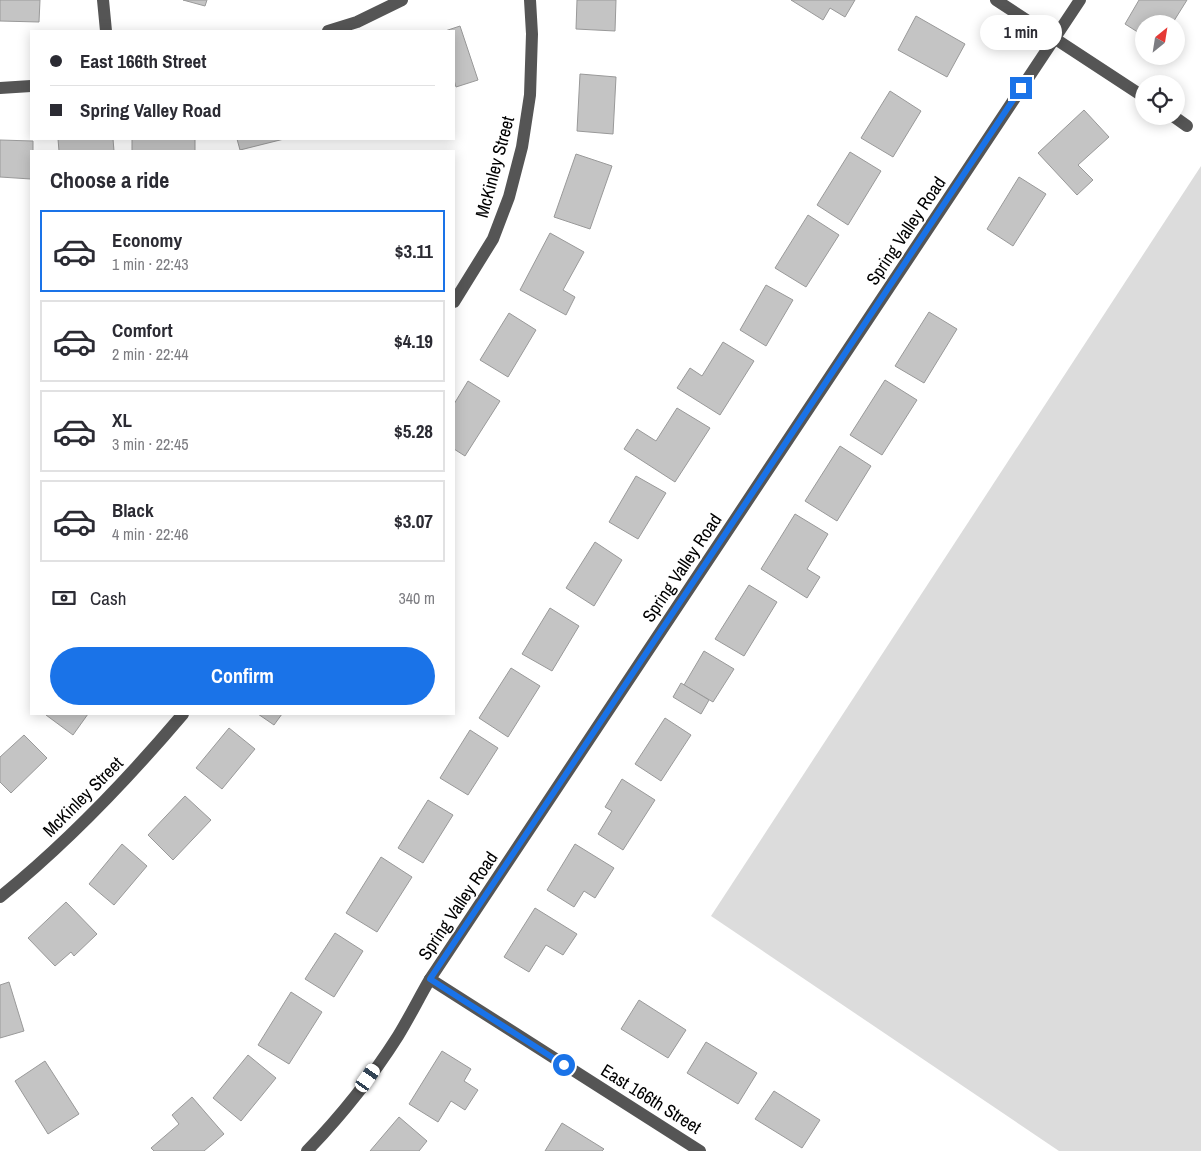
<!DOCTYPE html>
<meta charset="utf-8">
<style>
:root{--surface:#fff;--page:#f7f7f7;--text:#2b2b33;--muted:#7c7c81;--line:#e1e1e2;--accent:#1a73e8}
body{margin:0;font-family:"Archivo Narrow",sans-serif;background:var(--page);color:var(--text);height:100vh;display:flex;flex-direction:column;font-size:19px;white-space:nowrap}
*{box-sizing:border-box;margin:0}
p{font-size:16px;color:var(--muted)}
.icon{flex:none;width:28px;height:28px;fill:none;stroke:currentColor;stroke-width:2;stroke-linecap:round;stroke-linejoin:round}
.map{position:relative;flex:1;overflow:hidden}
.sheet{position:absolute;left:30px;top:150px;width:425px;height:565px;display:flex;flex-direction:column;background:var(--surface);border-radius:0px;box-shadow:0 2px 12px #0003}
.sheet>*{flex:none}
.hud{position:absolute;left:30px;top:30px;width:425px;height:110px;border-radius:0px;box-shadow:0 2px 12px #0003;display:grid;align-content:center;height:110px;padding:0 20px;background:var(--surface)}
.needle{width:32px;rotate:30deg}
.tools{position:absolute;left:1135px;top:15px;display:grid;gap:10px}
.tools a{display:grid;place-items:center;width:50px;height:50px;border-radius:50%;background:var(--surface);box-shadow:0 2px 12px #0003;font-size:25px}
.end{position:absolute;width:22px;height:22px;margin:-11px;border:6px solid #1a73e8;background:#fff;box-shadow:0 0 0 2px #fff}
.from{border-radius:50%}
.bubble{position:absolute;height:35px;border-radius:18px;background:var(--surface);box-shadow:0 2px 12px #0003;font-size:16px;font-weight:800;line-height:35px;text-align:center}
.car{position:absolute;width:15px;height:30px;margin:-15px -8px;border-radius:6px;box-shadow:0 0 4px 1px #0007;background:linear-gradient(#fff 24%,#345 0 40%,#fff 0 76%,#345 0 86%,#fff 0)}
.hud b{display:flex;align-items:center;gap:18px;height:48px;font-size:19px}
.hud b+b{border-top:1px solid var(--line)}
.hud i{width:12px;height:12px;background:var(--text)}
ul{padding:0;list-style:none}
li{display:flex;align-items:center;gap:15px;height:82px;margin:0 10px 8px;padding:0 10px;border:2px solid var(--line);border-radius:0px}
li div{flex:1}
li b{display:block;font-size:19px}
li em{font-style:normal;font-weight:800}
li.active{border-color:var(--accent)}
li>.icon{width:45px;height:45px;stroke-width:1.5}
h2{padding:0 20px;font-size:22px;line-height:60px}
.pay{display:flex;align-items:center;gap:12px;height:55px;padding:0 20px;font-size:19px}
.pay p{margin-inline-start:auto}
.button{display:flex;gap:10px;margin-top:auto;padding:10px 20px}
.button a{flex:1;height:58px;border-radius:30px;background:var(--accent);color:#fff;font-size:20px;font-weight:800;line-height:58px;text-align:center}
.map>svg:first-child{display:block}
.green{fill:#dcdcdc}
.building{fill:#c4c4c4;stroke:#999}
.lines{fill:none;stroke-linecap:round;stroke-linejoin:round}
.minor{stroke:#555;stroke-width:12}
.route{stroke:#1a73e8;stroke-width:6}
.labels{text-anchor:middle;stroke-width:4;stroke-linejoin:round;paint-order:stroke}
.street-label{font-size:18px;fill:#000;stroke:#fff}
</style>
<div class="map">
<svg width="1201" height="1151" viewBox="0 0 1201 1151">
<rect width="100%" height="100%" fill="#fff"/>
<polygon class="green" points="1201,166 1201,1151 1059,1151 711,916"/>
<g class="building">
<polygon points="0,0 40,0 39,22 0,21"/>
<polygon points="183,0 207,0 205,6"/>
<polygon points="577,0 616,0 615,31 576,29"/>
<polygon points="791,0 855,0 845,17 830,8 823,20"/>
<polygon points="1139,0 1187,0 1172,24 1144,24 1144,36 1125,24"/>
<polygon points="916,16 965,44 947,77 898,50"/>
<polygon points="460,26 478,80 456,87 454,80 454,31 445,31"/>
<polygon points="580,74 616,77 613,134 577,131"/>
<polygon points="890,91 921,111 893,157 861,138"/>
<polygon points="1084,110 1109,137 1078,165 1093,180 1077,195 1038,153"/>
<polygon points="58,139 113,139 114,151 59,151"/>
<rect x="132" y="139" width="63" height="12"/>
<polygon points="237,139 284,139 240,150"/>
<polygon points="0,140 33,141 33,151 31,151 31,179 0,177"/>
<polygon points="850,152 881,171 848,225 817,205"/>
<polygon points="576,154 612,166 590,229 554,217"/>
<polygon points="1019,177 1046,194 1013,246 987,229"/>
<polygon points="808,215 839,235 806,287 775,268"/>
<polygon points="550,233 584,252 563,290 575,297 566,315 520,290"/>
<polygon points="766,285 793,300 766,346 740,330"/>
<polygon points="929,312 957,329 924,383 895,366"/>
<polygon points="509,313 536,330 508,377 480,360"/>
<polygon points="723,342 754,361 720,415 677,388 690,368 702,376"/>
<polygon points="885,380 917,400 882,455 850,435"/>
<polygon points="468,381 500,401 465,456 454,449 454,404"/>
<polygon points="677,408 710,428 675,482 624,449 637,429 656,441"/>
<polygon points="840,446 871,466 837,521 805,501"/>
<polygon points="636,476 666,493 638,539 609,522"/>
<polygon points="795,514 828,534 807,569 820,577 807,598 761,569"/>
<polygon points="595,542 622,560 594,606 566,588"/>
<polygon points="749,585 777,602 744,656 715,639"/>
<polygon points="550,608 579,626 552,671 522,654"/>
<polygon points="704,651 734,669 713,702 684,685"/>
<polygon points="511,668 540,686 508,737 479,718"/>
<polygon points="681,683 709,700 701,714 673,697"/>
<polygon points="47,714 88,714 73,735 46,715"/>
<polygon points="258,714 282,714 274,725"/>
<polygon points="665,718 691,735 661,781 635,764"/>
<polygon points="229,728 255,749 222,789 196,768"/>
<polygon points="470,730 498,748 468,795 440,778"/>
<polygon points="24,735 47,758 11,793 0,782 0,757"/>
<polygon points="622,779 655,800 623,850 598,834 612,811 605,807"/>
<polygon points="185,796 211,820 173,860 148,835"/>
<polygon points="428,800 453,815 423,863 398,848"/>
<polygon points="122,844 147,866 114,905 89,884"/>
<polygon points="575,844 614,868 595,898 584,891 574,907 547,890"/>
<polygon points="381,857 412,877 377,932 346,913"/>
<polygon points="66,902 97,934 74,956 71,952 55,966 28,938"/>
<polygon points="535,908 577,934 563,955 546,945 529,972 504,957"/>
<polygon points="335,933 363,951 334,997 305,979"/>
<polygon points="9,982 24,1031 0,1038 0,985"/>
<polygon points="291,992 322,1012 289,1064 258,1045"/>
<polygon points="639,1000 686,1030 668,1058 621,1029"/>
<polygon points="706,1042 757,1073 738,1104 687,1073"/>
<polygon points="442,1051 471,1069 464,1081 478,1090 465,1110 451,1101 438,1122 409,1104"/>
<polygon points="248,1055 276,1078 241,1121 213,1098"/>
<polygon points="45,1061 79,1114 48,1134 15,1081"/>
<polygon points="774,1091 820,1120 802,1148 755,1119"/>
<polygon points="192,1097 224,1134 204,1151 154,1151 151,1148 179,1124 172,1115"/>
<polygon points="399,1117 427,1141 419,1151 370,1151"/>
<polygon points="562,1123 604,1149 602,1151 545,1151"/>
</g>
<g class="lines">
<g class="minor">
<polyline points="103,0 106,31"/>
<polyline points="996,0 1144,97"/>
<polyline points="328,31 357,22 402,0"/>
<polyline points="0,88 31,86"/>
<polyline points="1173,116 1187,126"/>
<polyline points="454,302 493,239 509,197 522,147 530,95 532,34 530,0"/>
<path d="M0 897C67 843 127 780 183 714"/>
<polyline points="430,979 700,1151"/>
<path d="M307 1151C341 1116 372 1077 398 1036 409 1018 419 998 430 979L1080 0"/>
</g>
</g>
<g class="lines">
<polyline class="route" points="564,1065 430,979 1021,88"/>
</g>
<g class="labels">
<g class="street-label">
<text transform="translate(495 167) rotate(-75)" y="6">McKinley Street</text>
<text transform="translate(906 231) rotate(-56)" y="6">Spring Valley Road</text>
<text transform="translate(682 568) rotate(-56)" y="6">Spring Valley Road</text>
<text transform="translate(83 797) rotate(-45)" y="6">McKinley Street</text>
<text transform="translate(458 906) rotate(-56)" y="6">Spring Valley Road</text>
<text transform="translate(651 1099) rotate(32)" y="6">East 166th Street</text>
</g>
</g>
</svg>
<div class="tools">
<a><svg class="needle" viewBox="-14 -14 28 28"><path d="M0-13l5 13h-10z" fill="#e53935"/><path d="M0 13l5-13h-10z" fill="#7c7c81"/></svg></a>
<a><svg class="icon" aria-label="locate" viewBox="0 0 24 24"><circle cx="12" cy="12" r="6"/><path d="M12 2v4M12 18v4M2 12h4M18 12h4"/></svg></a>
</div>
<i class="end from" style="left:564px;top:1065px"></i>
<i class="end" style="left:1021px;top:88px"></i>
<div class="bubble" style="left:980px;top:15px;width:82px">1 min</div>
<i class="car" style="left:368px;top:1078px;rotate:35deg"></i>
<div class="hud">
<b><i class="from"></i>East 166th Street</b>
<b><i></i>Spring Valley Road</b>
</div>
<section class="sheet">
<h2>Choose a ride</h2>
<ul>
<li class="active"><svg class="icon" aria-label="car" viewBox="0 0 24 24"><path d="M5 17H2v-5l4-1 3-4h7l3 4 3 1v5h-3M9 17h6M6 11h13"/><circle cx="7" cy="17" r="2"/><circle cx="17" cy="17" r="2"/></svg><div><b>Economy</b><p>1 min · 22:43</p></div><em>$3.11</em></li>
<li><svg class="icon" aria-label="car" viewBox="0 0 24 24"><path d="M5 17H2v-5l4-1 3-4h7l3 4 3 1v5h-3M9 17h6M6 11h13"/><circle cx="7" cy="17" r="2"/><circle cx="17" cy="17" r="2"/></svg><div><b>Comfort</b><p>2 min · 22:44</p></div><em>$4.19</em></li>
<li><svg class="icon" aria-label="car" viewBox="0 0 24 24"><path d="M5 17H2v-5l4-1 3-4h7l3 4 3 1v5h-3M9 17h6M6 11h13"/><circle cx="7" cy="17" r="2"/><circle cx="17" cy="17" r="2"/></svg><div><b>XL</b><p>3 min · 22:45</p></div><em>$5.28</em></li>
<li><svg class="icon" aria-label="car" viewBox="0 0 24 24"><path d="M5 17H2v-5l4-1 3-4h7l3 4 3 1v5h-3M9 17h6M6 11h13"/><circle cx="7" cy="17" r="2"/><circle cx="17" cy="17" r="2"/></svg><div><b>Black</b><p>4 min · 22:46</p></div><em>$3.07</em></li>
</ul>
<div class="pay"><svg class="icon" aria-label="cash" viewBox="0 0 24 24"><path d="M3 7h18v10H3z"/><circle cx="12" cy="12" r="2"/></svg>Cash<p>340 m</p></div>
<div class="button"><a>Confirm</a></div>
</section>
</div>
